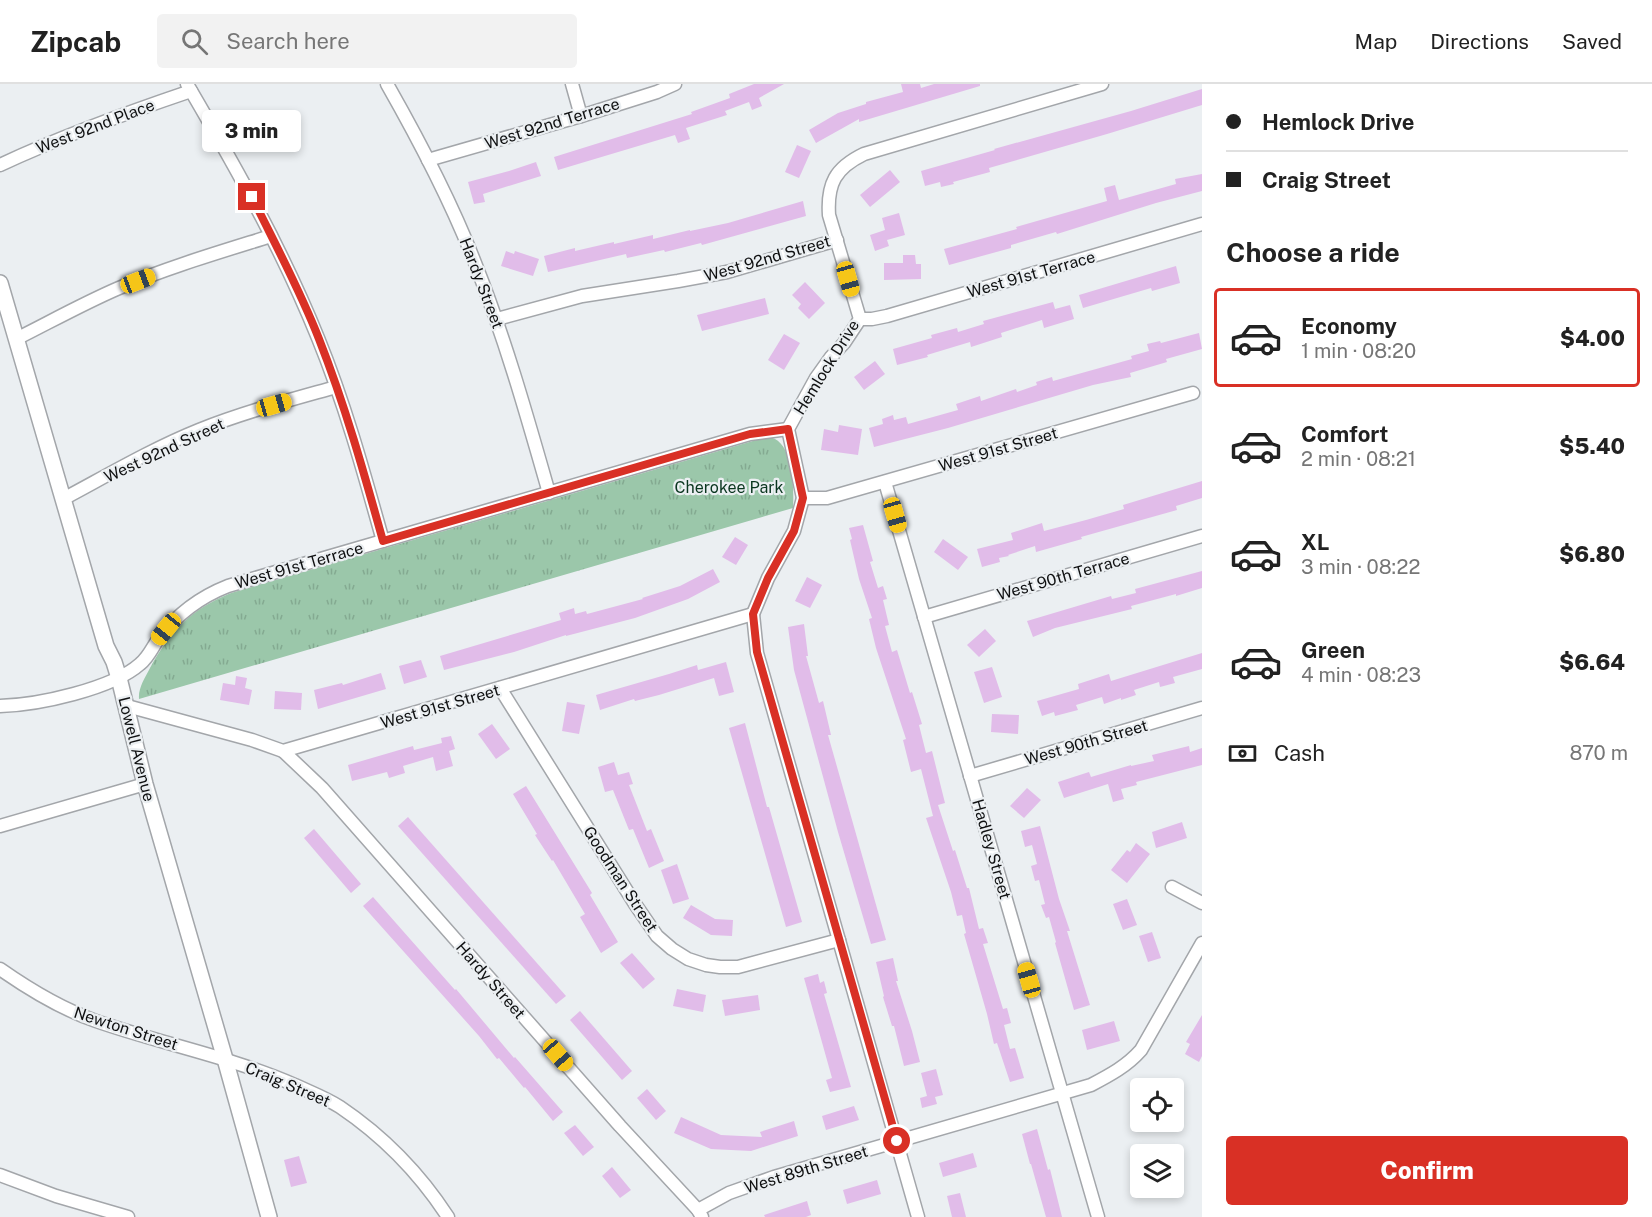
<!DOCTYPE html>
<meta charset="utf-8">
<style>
:root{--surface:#fff;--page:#f2f2f2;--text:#222;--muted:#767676;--line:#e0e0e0;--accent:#d93025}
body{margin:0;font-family:"Public Sans",sans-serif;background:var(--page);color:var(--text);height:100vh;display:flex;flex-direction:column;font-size:22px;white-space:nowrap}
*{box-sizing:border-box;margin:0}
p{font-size:20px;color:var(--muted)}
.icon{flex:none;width:33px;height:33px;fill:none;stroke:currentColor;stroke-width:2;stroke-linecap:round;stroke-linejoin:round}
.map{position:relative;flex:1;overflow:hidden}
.details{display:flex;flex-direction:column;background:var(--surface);width:450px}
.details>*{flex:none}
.top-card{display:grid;align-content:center;height:132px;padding:0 24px;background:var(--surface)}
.buttons{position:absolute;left:1130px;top:994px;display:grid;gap:12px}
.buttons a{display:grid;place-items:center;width:54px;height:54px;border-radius:6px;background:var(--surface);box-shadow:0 3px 9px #0003;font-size:30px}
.end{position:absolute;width:27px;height:27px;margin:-14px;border:8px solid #d93025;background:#fff;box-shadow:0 0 0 3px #fff}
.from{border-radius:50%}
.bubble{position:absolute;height:42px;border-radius:6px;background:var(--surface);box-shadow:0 3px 9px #0003;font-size:20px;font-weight:800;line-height:42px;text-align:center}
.car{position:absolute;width:18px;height:36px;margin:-18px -9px;border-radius:8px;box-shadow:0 0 4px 2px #0007;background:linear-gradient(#f5c518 24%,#345 0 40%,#f5c518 0 76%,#345 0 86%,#f5c518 0)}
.top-card b{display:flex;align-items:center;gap:21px;height:57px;font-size:22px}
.top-card b+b{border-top:2px solid var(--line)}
.top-card i{width:15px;height:15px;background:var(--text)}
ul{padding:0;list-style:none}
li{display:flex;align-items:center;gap:18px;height:99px;margin:0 12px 9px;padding:0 12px;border:3px solid transparent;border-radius:6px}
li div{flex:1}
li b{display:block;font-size:22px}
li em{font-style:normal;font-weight:800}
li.selected{border-color:var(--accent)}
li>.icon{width:54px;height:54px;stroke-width:1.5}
h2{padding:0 24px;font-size:27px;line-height:72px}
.pay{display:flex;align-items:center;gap:15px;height:66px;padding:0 24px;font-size:22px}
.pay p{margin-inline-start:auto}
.primary-button{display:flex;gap:12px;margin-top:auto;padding:12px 24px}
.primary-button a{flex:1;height:69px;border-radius:6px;background:var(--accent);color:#fff;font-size:24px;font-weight:800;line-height:69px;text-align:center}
header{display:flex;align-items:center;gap:36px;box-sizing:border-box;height:84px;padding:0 30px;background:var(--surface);border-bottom:2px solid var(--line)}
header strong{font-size:28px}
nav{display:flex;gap:33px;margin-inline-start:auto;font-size:21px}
.search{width:420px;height:54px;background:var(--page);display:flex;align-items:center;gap:15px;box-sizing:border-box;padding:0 21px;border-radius:6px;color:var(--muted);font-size:22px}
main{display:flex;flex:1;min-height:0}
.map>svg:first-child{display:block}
.park{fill:url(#park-tufts)}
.building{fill:#e1bce9}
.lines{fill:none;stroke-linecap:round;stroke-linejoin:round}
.minor-casing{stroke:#a3a6aa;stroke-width:15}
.tertiary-casing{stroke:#a3a6aa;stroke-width:18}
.minor{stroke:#fff;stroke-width:12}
.tertiary{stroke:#fff;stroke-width:15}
.route{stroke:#d93025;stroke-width:8}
.labels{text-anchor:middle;stroke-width:4.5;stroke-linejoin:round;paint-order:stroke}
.street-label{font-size:16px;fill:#0f1011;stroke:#ebeff2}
.park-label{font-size:16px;fill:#0a361f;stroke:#ebeff2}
</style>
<header>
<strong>Zipcab</strong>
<div class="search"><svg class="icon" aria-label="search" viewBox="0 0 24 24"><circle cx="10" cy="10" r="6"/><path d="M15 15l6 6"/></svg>Search here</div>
<nav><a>Map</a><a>Directions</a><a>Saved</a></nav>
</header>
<main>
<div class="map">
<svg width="1202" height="1133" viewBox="0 0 1202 1133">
<defs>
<pattern id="park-tufts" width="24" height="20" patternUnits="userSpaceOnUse" patternTransform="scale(1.5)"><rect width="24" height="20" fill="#9bc7aa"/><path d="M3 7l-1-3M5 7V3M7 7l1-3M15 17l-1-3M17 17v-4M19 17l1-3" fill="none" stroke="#84aa91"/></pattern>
</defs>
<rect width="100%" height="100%" fill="#ebeff2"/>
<path class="park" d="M767 353C794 354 794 405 793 424L139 615C138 604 145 594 150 584 171 546 190 526 231 509Z"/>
<g class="building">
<polygon points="754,0 784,0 759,14 762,22 752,26 749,18 725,27 727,31 686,44 690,55 678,59 675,51 558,86 554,73 692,30 691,28 730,14 729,10"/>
<polygon points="901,0 920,0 921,4 934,0 980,0 980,2 859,38 859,35 816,59 809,46 838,29 866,20 866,18 903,8"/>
<polygon points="1202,5 1202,21 1107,50 989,84 990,88 953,98 954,100 941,103 940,98 925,102 921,87 995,66 994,65 1131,27"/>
<polygon points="797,61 811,67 799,94 785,88"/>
<polygon points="536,78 541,92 483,110 485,118 474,120 468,98 509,87"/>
<polygon points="890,86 900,98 870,123 860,111"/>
<polygon points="1202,90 1202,107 1156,119 1057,150 1056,148 1011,161 1011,164 949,181 944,165 1017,145 1016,143 1107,117 1104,104 1115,101 1119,116 1176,100 1175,95"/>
<polygon points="803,117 806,132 702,161 701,159 665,168 664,166 627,174 626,170 548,188 544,172 575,164 575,167 614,158 614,160 653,151 653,155 690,146 690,147 728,139"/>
<polygon points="899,129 905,151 887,156 889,162 875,167 870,151 885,146 882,134"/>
<polygon points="506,167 514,170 515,167 539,175 533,192 501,182"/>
<polygon points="903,171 915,171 916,180 921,180 921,195 884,196 884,179 903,179"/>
<polygon points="1176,182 1180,199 1152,207 1151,204 1083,224 1079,211"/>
<polygon points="805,198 825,219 809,235 798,224 801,220 792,211"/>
<polygon points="765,214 769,230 702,247 697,231"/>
<polygon points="1053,218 1055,225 1070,221 1074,235 1044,244 1042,236 1001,249 1002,253 971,263 970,258 927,271 928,273 897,281 893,265 932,254 931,251 957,244 958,248 984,240 983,237"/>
<polygon points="1199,249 1202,265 1166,275 1167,278 1130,289 1131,293 1093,301 948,344 874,363 869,344 883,340 882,335 893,331 894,336 906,333 908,340 958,326 956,320 980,312 981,317 1016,305 1017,308 1037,301 1036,298 1052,293 1053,297 1132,275 1131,272 1149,267 1147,260 1160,257 1161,259"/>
<polygon points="784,250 800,259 784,286 768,276"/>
<polygon points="875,277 885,290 864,306 854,293"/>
<polygon points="839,341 862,345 858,371 821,366 824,345 838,348"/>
<polygon points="1202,397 1202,414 1176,422 1177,426 1081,453 1082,455 1036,468 1035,462 1008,471 1009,472 999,474 1000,478 982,483 977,465 1013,456 1011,449 1042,439 1044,447 1086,436 1124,425 1123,421"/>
<polygon points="863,441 873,477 870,478 878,504 883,502 887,515 883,516 889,541 885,542 892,568 897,566 910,609 912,608 922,640 919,641 926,669 932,667 945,719 938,721 953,767 955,766 967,804 969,804 979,845 983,844 988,859 983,860 1003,925 1007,924 1011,939 1004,941 1010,965 1015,964 1024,994 1010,998 997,959 994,960 987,930 964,850 966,849 962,831 957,832 951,808 926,734 933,732 921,685 911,688 903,656 906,655 876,564 869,535 872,534 859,495 850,456 852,455 849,444"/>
<polygon points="735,453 748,461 736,481 722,473"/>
<polygon points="943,455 968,473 958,486 934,468"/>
<polygon points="713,485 720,498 688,515 635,534 566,552 566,551 514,568 444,586 440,572 561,536 559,529 574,524 575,530 586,527 587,530 643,515 642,514 680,502"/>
<polygon points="1202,487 1202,504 1176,512 1176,510 1131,522 1132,525 1055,544 1033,553 1027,537 1111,512 1112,515 1136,509 1135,505"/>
<polygon points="807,493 822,501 810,524 795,517"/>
<polygon points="804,540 808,572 806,572 819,619 823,617 831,651 828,651 886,856 871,860 838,748 794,586 788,543"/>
<polygon points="985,545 996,557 979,573 967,561"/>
<polygon points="1202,569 1202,585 1173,593 1175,599 1160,603 1159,598 1134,606 1136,611 1121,616 1121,614 1104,620 1102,613 1076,621 1078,626 1055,632 1054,628 1042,632 1037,617 1079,605 1078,600 1109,590 1111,597"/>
<polygon points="421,576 427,593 404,600 399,582"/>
<polygon points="726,578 734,608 719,612 714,594 659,611 635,617 634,615 600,626 596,611 669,590 697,581 698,586"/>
<polygon points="992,583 1002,613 984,619 974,588"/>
<polygon points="381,589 386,605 318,625 314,606 342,599 343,601"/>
<polygon points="236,592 247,594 245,604 252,606 249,621 220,616 223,599 235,601"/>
<polygon points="275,607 302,609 301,626 274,625"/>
<polygon points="567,618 585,621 579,650 562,647"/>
<polygon points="992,630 1019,631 1018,650 991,648"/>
<polygon points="745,639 767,723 769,723 802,838 786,843 729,644"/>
<polygon points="492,640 510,665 496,675 478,650"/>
<polygon points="451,652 455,665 449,667 453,682 436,687 433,673 403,682 405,689 389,694 387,688 352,697 348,681 413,662 414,666 442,659 441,654"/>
<polygon points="1189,662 1190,668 1202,664 1202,681 1136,698 1137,701 1121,705 1124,715 1113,718 1108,700 1064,714 1058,698 1089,688 1091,693 1131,681 1131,682 1154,677 1152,671"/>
<polygon points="614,678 618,691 629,688 633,700 629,701 647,747 651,745 664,777 649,784 633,745 629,746 613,706 605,708 598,683"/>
<polygon points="526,702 592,809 590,811 618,858 601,869 580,833 585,830 553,776 552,777 535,751 537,750 513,710"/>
<polygon points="1027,704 1041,716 1024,734 1010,722"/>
<polygon points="408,733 566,912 556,920 398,742"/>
<polygon points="1182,738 1187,754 1156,764 1152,748"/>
<polygon points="1040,742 1059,815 1070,847 1067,847 1090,921 1074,926 1055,859 1056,858 1049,833 1046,834 1041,821 1045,820 1039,796 1035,797 1031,782 1037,780 1032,761 1025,763 1021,747"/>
<polygon points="314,745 361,800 351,809 304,754"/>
<polygon points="1136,759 1150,770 1127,799 1111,786 1127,766 1130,768"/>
<polygon points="677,780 689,815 673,820 661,786"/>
<polygon points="373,813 455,906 456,905 514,974 515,973 563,1028 553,1037 525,1003 524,1004 499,974 497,975 479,952 363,822"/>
<polygon points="1127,815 1137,841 1123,846 1113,820"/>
<polygon points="691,821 715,835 733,836 732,852 711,851 683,834"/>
<polygon points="1152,848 1161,874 1148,878 1139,852"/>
<polygon points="632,869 655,895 643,905 620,879"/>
<polygon points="893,874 898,897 896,897 912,947 920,978 904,982 894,942 892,942 883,913 884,912 876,878"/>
<polygon points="818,890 820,899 824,897 827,909 824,910 851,1003 830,1008 826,996 832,994 804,894"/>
<polygon points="677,905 706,911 703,928 673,922"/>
<polygon points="758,911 760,926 725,932 722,916"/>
<polygon points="580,927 632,987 622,996 570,936"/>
<polygon points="1202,931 1202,972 1199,978 1185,970 1190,960 1186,958"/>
<polygon points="1114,937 1120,957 1087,966 1082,946"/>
<polygon points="936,985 943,1011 935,1013 937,1020 922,1024 920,1014 927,1012 921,989"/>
<polygon points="647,1005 666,1027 656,1036 637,1014"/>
<polygon points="854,1022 859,1036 826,1046 822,1032"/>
<polygon points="681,1033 721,1051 762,1053 760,1048 794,1037 798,1052 751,1067 711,1065 674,1049"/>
<polygon points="575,1041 594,1063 583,1072 564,1049"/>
<polygon points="1037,1045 1048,1086 1050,1085 1062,1133 1046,1133 1031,1080 1030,1080 1022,1050"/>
<polygon points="973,1069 977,1083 943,1093 939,1079"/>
<polygon points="299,1072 307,1099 291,1103 284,1076"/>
<polygon points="612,1083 631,1106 620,1114 602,1092"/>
<polygon points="877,1096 881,1110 847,1120 843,1106"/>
<polygon points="960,1109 966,1133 952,1133 947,1112"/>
<polygon points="807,1117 811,1131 806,1133 765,1133 764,1131"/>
</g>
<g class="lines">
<g class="minor-casing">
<g id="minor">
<path d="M187 0C235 82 282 165 318 254 345 320 364 389 383 457"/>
<path d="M387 0C420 58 451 117 475 179 505 254 527 332 549 409"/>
<polyline points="572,0 581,32"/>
<polyline points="428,76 581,32 657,8 675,0"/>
<path d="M0 81C62 52 126 29 191 7"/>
<polyline points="497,235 582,212 678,197 727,188 837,156"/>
<polyline points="860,235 872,235 887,232 1202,140"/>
<path d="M16 255C50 238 84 219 119 204 169 183 220 168 271 152"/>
<polyline points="885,398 1098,1133"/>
<polyline points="803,414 827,414 1193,309"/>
<path d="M63 415C108 391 152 365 199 346 244 328 290 316 336 303"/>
<polyline points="924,533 1202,452"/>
<polyline points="500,604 635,820 657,852 672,865 688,875 706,881 720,883 738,883 839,856"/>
<path d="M0 622C38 621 112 605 140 580 149 573 153 562 159 554 178 529 200 513 228 502L750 350 788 345"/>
<polyline points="127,622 252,656 283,667 753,530"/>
<polyline points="283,667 322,704 620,1042 698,1126 702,1133"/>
<polyline points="970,692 1202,624"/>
<polyline points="0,742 145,700"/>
<polyline points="1172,803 1202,819"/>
<path d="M0 885C30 906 61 925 96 937 162 960 231 973 295 1001 310 1008 326 1014 340 1023 383 1052 420 1090 448 1133"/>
<polyline points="0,1091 56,1112 128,1133"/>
<path d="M698 1126 729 1109 774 1093 1091 1001C1110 991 1127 982 1141 966L1202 859"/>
<path d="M918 1133 757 569 753 530 768 494 794 447 803 414 788 345 816 294 831 273 844 259 860 235 829 131C827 100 835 84 864 70L1102 0"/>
</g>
</g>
<g class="tertiary-casing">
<polyline id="tertiary" points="0,199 106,562 114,578 119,594 145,700 225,975 269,1133"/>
</g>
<use href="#minor" class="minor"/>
<use href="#tertiary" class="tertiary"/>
</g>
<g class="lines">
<path class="route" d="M252 113C275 160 300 206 319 255 345 321 364 389 383 457L750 350 788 345 803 414 794 447 768 494 753 530 757 568 897 1057"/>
</g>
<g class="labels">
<g class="street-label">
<text transform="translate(552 39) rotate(-17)" y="6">West 92nd Terrace</text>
<text transform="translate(95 42) rotate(-21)" y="6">West 92nd Place</text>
<text transform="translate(767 174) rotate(-16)" y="6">West 92nd Street</text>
<text transform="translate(1031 190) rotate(-16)" y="6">West 91st Terrace</text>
<text transform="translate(482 199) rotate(69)" y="6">Hardy Street</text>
<text transform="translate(826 283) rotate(-58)" y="6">Hemlock Drive</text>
<text transform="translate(998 365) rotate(-16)" y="6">West 91st Street</text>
<text transform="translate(164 366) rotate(-25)" y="6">West 92nd Street</text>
<text transform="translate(299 481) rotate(-16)" y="6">West 91st Terrace</text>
<text transform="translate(1063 492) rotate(-16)" y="6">West 90th Terrace</text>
<text transform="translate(440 622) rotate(-16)" y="6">West 91st Street</text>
<text transform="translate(1086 658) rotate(-16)" y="6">West 90th Street</text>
<text transform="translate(137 665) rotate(76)" y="6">Lowell Avenue</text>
<text transform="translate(992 765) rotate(74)" y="6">Hadley Street</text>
<text transform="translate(621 795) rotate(57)" y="6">Goodman Street</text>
<text transform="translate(491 896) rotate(49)" y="6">Hardy Street</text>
<text transform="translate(126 944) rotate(18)" y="6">Newton Street</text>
<text transform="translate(288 1000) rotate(23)" y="6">Craig Street</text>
<text transform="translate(806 1085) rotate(-17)" y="6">West 89th Street</text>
</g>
<g class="park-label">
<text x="729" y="409">Cherokee Park</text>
</g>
</g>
</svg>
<div class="buttons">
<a><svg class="icon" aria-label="locate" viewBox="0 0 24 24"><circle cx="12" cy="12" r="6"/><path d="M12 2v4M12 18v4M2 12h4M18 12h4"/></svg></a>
<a><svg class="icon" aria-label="layers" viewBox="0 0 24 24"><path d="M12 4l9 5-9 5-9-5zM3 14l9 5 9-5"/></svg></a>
</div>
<i class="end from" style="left:897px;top:1057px"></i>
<i class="end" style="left:252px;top:113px"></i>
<div class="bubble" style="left:202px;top:26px;width:99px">3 min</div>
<i class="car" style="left:848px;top:195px;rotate:164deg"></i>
<i class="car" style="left:138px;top:197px;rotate:69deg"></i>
<i class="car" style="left:274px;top:321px;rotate:74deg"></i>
<i class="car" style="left:895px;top:431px;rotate:164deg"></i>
<i class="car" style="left:166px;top:545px;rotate:219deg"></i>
<i class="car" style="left:1029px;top:896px;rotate:344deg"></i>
<i class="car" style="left:558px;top:971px;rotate:139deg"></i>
</div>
<section class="details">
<div class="top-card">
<b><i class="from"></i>Hemlock Drive</b>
<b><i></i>Craig Street</b>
</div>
<h2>Choose a ride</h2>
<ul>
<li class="selected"><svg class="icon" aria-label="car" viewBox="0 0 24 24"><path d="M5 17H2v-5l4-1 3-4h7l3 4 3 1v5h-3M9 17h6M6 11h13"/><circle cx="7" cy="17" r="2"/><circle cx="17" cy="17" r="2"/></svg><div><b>Economy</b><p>1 min · 08:20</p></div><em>$4.00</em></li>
<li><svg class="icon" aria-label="car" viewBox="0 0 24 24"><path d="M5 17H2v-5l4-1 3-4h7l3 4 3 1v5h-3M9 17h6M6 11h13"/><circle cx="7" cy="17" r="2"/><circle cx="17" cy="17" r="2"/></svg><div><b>Comfort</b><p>2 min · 08:21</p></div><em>$5.40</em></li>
<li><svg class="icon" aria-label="car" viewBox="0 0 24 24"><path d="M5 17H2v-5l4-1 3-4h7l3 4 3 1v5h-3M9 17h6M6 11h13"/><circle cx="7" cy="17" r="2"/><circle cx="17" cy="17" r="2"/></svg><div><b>XL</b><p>3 min · 08:22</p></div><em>$6.80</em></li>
<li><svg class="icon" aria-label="car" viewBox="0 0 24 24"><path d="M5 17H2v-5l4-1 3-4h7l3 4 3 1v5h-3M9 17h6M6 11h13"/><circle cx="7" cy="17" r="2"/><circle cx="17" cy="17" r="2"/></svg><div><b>Green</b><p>4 min · 08:23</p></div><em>$6.64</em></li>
</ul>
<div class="pay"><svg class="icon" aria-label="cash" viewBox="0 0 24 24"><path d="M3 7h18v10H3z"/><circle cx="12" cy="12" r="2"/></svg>Cash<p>870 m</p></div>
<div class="primary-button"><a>Confirm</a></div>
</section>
</main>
